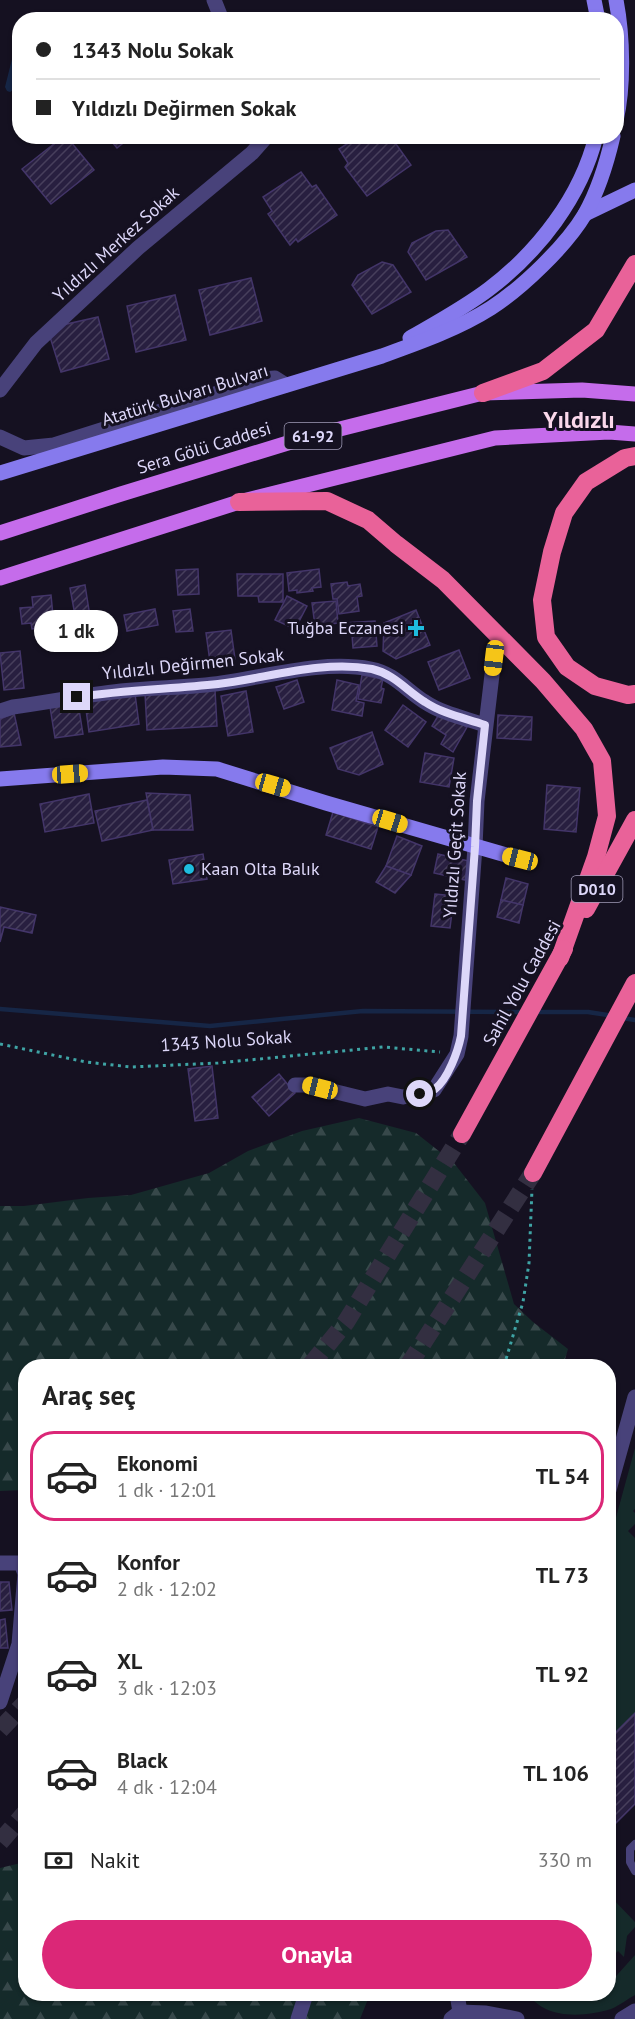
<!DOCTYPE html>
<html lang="tr">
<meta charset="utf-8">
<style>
:root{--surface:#fff;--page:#f2f2f2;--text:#222;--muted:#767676;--line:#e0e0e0;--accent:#db2777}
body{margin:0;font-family:"PT Sans",sans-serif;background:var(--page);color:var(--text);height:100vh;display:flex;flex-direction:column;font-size:22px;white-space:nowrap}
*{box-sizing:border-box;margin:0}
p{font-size:20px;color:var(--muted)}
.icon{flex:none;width:33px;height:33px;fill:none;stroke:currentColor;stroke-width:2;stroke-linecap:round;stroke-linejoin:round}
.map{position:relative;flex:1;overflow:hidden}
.details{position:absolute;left:18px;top:1359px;width:598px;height:642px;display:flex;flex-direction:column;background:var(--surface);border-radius:24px;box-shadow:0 2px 4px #0004}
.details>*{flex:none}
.banner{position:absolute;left:12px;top:12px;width:612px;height:132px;border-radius:24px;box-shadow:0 2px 4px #0004;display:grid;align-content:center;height:132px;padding:0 24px;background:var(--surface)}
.end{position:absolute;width:27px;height:27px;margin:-14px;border:8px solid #ddd7f9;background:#111;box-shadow:0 0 0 3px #111}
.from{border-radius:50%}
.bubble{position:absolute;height:42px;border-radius:21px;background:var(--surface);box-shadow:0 2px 4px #0004;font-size:20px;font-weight:800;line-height:42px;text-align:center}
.car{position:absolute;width:18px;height:36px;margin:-18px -9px;border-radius:8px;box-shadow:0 0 4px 2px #0007;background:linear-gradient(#f5c518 24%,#345 0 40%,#f5c518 0 76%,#345 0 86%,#f5c518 0)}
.banner b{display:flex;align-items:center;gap:21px;height:57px;font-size:22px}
.banner b+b{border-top:2px solid var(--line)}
.banner i{width:15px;height:15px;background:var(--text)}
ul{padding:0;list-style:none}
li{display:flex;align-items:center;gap:18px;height:90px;margin:0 12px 9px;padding:0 12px;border:3px solid transparent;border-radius:24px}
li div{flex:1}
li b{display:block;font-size:22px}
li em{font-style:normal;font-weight:800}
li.active{border-color:var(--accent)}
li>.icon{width:54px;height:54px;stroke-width:1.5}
h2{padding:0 24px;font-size:27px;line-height:72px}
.pay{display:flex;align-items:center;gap:15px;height:66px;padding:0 24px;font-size:22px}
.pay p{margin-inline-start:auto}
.primary-button{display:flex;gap:12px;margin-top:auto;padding:12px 24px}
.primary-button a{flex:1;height:69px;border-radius:36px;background:var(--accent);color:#fff;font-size:24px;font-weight:800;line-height:69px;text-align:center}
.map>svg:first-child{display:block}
.green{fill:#152a2a}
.forest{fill:url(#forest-firs)}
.water{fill:#162646}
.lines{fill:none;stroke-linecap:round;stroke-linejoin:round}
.stream{stroke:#162646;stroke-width:4.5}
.building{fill:url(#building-hatch);stroke:#433569;stroke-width:1.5}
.highway-tunnel{stroke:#332f41;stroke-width:18;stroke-dasharray:18 9;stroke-linecap:butt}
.path{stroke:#3fa4a5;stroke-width:3;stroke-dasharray:3 4.5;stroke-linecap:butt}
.lane{stroke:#48427a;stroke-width:8}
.street{stroke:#48427a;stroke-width:15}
.secondary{stroke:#867aed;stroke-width:15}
.primary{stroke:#c56ceb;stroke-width:15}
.highway{stroke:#e96299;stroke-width:18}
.route{stroke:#ddd7f9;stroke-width:8}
.poi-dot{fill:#1ebcde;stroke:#151121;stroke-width:2}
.labels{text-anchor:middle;stroke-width:6;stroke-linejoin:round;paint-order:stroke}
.shield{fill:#151121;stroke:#a19cb8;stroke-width:1.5}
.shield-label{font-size:16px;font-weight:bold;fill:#ddd7f9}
.street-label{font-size:18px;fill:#ddd7f9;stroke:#151121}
.poi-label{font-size:18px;fill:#ddd7f9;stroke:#151121;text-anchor:end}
.district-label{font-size:24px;font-weight:bold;fill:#fad8eb;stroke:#151121}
</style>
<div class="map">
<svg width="635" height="2019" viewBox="0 0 635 2019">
<defs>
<pattern id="forest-firs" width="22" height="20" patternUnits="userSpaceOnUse" patternTransform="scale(1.5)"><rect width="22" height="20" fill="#152a2a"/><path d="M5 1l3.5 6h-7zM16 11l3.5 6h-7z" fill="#37484a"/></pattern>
<pattern id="building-hatch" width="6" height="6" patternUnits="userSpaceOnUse" patternTransform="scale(1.5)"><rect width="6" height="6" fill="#281f40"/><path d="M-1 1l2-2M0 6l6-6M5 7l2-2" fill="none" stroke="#473f5c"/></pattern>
</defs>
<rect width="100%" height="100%" fill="#151121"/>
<g class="green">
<polygon points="635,1448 635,1509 633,1511 635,1513 635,1524 628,1531 635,1538 635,1713 609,1739 609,1543"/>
<polygon points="609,1895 635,1922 635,1927 627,1936 624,1957 618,1951 611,1958 609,1956 609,1942 611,1941 609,1934"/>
<path d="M635 1955V1995C627 1999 619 2006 611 2009 592 2015 564 2018 546 2009 541 2007 535 2002 531 1998L534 1994H552L578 2000 588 1998 598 1994H609V1984Z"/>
</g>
<g class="forest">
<polygon points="359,1118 416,1133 454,1163 485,1203 514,1304 533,1322 568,1349 563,1366 26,1366 25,1490 0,1491 0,1206 24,1206 88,1198 131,1195 209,1173 248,1151 302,1131"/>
<polygon points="25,1862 26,1994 370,1994 360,2019 0,2019 0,1868"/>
</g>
<polygon class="water" points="19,48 19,86 10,92 7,91 5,87 14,51"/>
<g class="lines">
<g class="stream">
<polyline points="0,1009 210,1026 363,1011 524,1012"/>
<polyline points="535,1012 588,1012 614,1016"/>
<polyline points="622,1018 635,1020"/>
</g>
</g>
<g class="building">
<polygon points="64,136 66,136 94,170 51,204 22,169"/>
<polygon points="107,136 132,136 117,148"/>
<polygon points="359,136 384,136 386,140 391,137 411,165 367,196 345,167 348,163 339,149"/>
<polygon points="301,172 312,187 316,185 337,215 298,242 296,239 290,245 268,214 272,211 263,197"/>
<polygon points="448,230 467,257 426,280 408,252 412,243 436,231"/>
<polygon points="382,262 393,265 411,292 372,314 352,285 358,275"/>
<polygon points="251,278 262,321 210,335 199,290"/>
<polygon points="175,295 186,340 136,352 127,306"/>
<polygon points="98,317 109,359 61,372 50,337 58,326"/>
<polygon points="198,569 199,594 178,595 176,570"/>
<polygon points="319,569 321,587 312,588 313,591 297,593 297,590 289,591 287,573"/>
<polygon points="237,574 283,574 283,602 259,602 258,596 238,596"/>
<polygon points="347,582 348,586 360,584 362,596 357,597 359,611 339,614 337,599 333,599 331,584"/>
<polygon points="85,585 91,623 77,626 70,588"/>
<polygon points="51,595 54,626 32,629 31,623 22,624 20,608 33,607 32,597"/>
<polygon points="287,596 307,606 295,629 275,620"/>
<polygon points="336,601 338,623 315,626 312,603"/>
<polygon points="155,609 158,625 127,631 124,615"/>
<polygon points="190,609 193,631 176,632 173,611"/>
<polygon points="416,610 430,645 396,659 383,651 384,623"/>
<polygon points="375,621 377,646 353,648 352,635 344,636 343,623"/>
<polygon points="231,630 235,659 210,662 206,633"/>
<polygon points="459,650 470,678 439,690 428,662"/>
<polygon points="20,651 24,688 4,690 0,653"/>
<polygon points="362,675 383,679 381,688 384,689 381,703 358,699"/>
<polygon points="297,680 304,702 284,709 276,687"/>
<polygon points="337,680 359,685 356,701 364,703 362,716 332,710"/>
<polygon points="215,690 217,726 147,730 145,693"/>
<polygon points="246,691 253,732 228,736 221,696"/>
<polygon points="135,694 139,724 89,732 85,702"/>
<polygon points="78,703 83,734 55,738 50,707"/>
<polygon points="403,705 426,722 408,747 385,730"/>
<polygon points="441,711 467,727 453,752 441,744 446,735 432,726"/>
<polygon points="14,713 21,745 0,747 0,719"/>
<polygon points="498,715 532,717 531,740 497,738"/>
<polygon points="372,732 383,764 359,775 338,769 330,748"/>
<polygon points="425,753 454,758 449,787 420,782"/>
<polygon points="547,785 580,788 576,832 544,829"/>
<polygon points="146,793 190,795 193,830 153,830"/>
<polygon points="89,794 94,823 45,832 40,804"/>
<polygon points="147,800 153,830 102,841 95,811"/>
<polygon points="333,812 378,827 371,849 326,835"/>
<polygon points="397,836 422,846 411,875 386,866"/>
<polygon points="203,854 207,879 173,884 169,860"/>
<polygon points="438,854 469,861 465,880 434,873"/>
<polygon points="386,866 411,875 395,893 376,882"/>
<polygon points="506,878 528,884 523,905 501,900"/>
<polygon points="435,894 454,896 450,928 431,926"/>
<polygon points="501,900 523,905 519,923 497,917"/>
<polygon points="0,907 36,915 32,933 4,927 0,942"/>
<polygon points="212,1066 218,1118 195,1121 188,1069"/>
<polygon points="279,1074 295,1093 269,1116 252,1097"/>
<polygon points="0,1582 9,1582 12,1610 0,1611"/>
<polygon points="5,1619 8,1648 0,1648 0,1620"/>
<polygon points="635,1713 635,1804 609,1830 609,1739"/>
</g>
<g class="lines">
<g class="highway-tunnel">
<polyline points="310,1366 346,1322 462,1134"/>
<polyline points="408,1366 533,1173"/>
<polyline points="0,1730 26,1702"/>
<polyline points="0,1842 26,1812"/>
</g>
<g class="path">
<polyline points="0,1044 86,1062 131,1067 218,1063 383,1047 440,1052"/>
<polyline points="504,1366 523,1302 529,1263 532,1189"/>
</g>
<polyline class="lane" points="635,1844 630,1849 630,1862 635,1871"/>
<g class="street">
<polyline points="214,0 222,20"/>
<polyline points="0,390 36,343 138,248 252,153 267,136"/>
<polyline points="0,437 24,448 54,445 262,379 275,378 286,385"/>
<path d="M0 711 13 707C49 702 85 695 121 691 155 687 189 688 222 683 270 676 323 660 371 669 394 673 407 691 425 702 443 714 465 718 485 725"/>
<polyline points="295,1085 308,1085 365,1099 388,1094 403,1097 434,1090 457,1054 461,1036 475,847 477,801 494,658"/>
<polyline points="609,1490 635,1397"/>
<polyline points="0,1563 21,1563 25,1574 19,1644 0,1702"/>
<polyline points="457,1994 460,2012"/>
<polyline points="298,2019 306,1994"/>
<polyline points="451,2019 460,2012 486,2013 517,2019"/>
<polyline points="622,2019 635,2011"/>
</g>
<g class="secondary">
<polyline points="594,0 598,20"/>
<path d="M616 0C623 36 624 86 616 121"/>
<polyline points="585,214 635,190"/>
<path d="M410 338C436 323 464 308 489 289 538 252 581 197 596 136"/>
<path d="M0 473 382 356C418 343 458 329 491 308 522 288 566 246 585 214 598 191 607 162 613 136"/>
<polyline points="0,779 163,767 217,769 326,803 520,859"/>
</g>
<g class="primary">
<polyline points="0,533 121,494 304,438 483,393 582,390 635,394"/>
<polyline points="0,578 239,502 495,438 609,432 635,434"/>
</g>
<g class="highway">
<polyline points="483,393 543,371 596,330 635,264"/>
<polyline points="635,456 625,458 586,482 564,513 552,552 542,600 546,637 567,667 595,686 628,695 635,694"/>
<polyline points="239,502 327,501 368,520 396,544 443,580 543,681 584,729 602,761 607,816 596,857 560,958"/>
<polyline points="586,909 635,820"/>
<polyline points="462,1134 564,949"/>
<polyline points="533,1173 635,983"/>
</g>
</g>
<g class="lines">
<path class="route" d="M77 697C124 690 171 689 218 684 268 678 321 660 372 669 394 674 407 691 425 702 443 714 465 718 485 725L477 801 475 847 461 1036C458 1051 448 1079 435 1089 431 1092 424 1093 420 1094"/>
</g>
<g class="poi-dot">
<path d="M413 619h6v6h6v6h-6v6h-6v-6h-6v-6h6z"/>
<circle cx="189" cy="869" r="6"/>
</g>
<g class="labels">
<g class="shield">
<rect x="284.5" y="423" width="57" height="26" rx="4.5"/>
<rect x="571.5" y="876" width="51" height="26" rx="4.5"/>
</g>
<g class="shield-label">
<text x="313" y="442">61-92</text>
<text x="597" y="895">D010</text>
</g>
<g class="street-label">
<text transform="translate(116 244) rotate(-42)" y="6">Yıldızlı Merkez Sokak</text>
<text transform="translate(185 395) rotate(-17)" y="6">Atatürk Bulvarı Bulvarı</text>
<text transform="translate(204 448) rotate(-17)" y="6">Sera Gölü Caddesi</text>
<text transform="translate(193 664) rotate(-6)" y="6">Yıldızlı Değirmen Sokak</text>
<text transform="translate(455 845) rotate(-86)" y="6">Yıldızlı Geçit Sokak</text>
<text transform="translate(522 983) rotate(-61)" y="6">Sahil Yolu Caddesi</text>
<text transform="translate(226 1041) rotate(-4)" y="6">1343 Nolu Sokak</text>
</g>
<g class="poi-label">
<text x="404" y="634">Tuğba Eczanesi</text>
<text x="201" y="875" text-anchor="start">Kaan Olta Balık</text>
</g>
<g class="district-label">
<text x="579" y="428">Yıldızlı</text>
</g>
</g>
</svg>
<i class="end from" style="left:420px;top:1094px"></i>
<i class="end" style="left:77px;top:697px"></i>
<div class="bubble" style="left:34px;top:610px;width:84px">1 dk</div>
<i class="car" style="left:494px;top:658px;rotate:187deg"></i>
<i class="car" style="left:70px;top:774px;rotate:86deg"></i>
<i class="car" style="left:273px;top:785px;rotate:106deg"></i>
<i class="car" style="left:390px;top:821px;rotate:107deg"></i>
<i class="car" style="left:520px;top:859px;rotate:284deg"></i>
<i class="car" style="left:320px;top:1088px;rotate:284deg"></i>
<div class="banner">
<b><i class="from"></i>1343 Nolu Sokak</b>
<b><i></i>Yıldızlı Değirmen Sokak</b>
</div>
<section class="details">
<h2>Araç seç</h2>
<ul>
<li class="active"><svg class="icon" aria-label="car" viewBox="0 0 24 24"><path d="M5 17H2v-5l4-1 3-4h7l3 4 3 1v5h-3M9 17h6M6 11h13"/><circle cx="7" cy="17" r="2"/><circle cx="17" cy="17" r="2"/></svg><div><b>Ekonomi</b><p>1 dk · 12:01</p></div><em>TL 54</em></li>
<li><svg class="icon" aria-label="car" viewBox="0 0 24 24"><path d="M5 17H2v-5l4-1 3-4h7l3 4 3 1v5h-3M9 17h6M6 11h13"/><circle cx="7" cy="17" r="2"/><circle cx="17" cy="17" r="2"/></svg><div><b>Konfor</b><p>2 dk · 12:02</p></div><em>TL 73</em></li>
<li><svg class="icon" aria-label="car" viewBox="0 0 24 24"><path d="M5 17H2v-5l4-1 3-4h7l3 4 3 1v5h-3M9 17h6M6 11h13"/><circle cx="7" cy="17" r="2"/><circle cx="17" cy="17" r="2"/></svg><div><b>XL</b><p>3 dk · 12:03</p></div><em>TL 92</em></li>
<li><svg class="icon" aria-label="car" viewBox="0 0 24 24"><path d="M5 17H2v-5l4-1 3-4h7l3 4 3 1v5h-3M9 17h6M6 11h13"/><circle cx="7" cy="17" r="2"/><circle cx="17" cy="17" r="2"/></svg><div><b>Black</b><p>4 dk · 12:04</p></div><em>TL 106</em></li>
</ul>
<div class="pay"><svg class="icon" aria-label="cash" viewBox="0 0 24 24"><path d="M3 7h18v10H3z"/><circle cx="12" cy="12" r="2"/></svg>Nakit<p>330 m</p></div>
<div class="primary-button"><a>Onayla</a></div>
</section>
</div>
